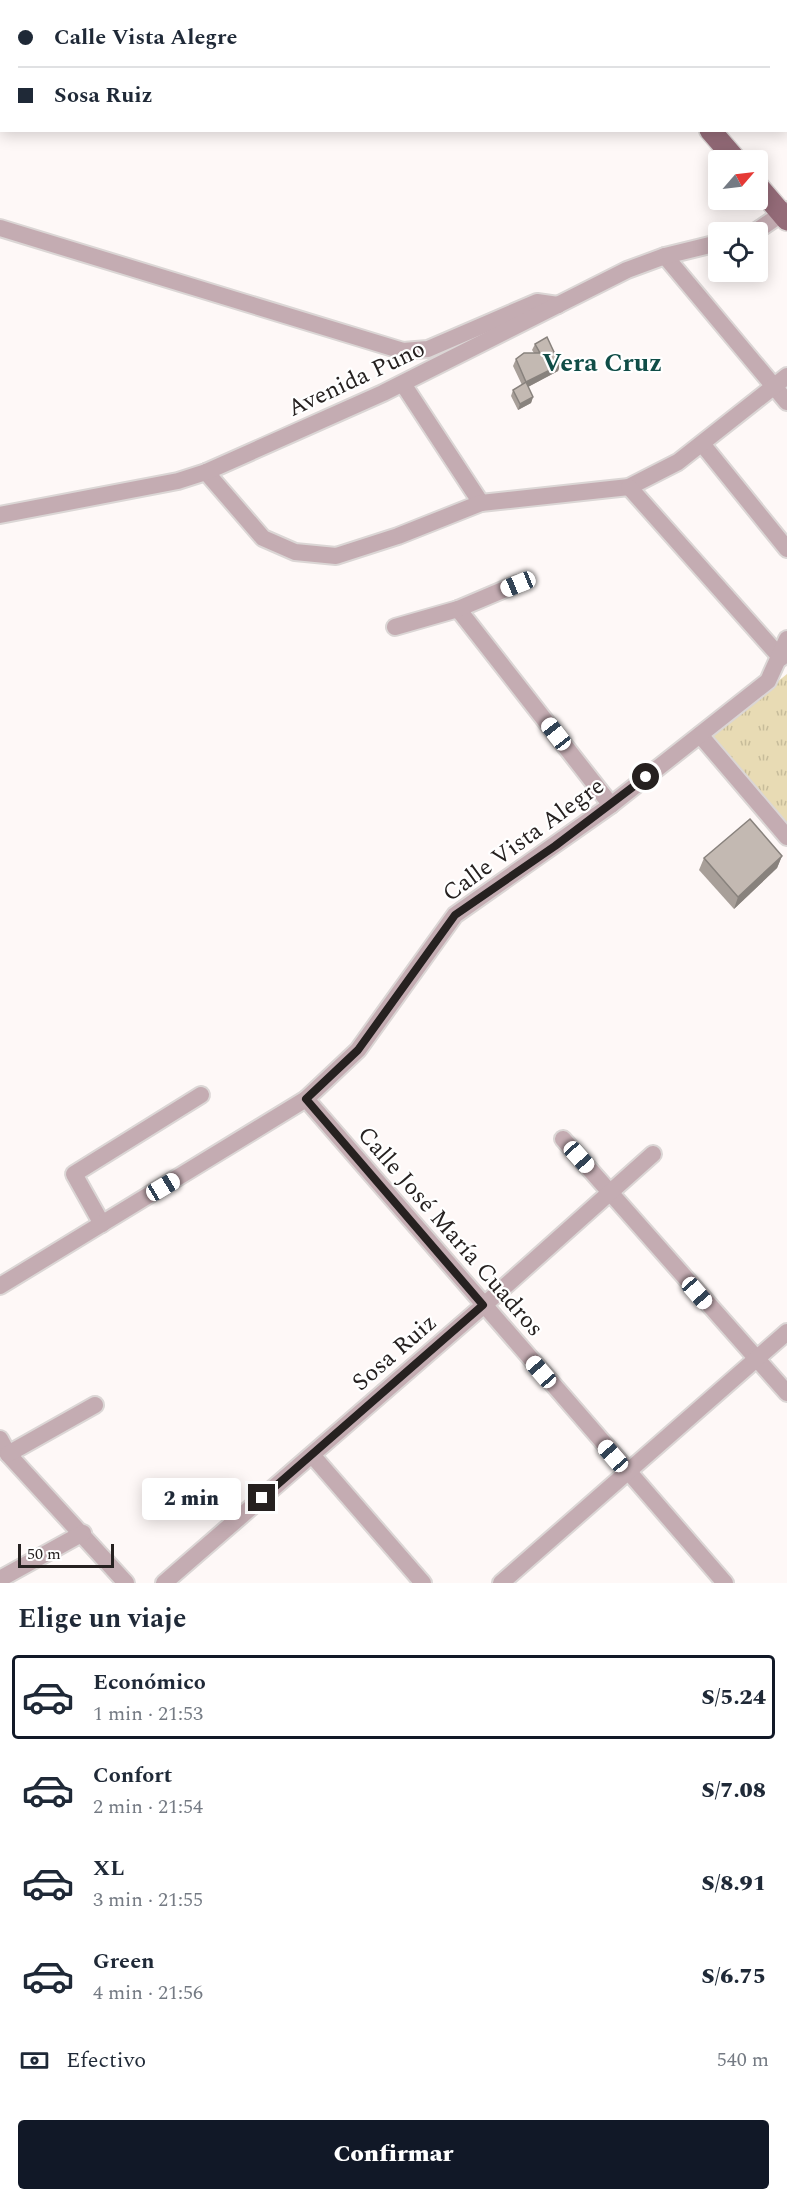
<!DOCTYPE html>
<html lang="es">
<meta charset="utf-8">
<style>
:root{--surface:#fff;--page:#f2f2f3;--text:#1f2937;--muted:#747a83;--line:#e0e1e3;--accent:#111827}
body{margin:0;font-family:Spectral,serif;background:var(--page);color:var(--text);height:100vh;display:flex;flex-direction:column;font-size:22px;white-space:nowrap}
*{box-sizing:border-box;margin:0}
p{font-size:20px;color:var(--muted)}
.icon{flex:none;width:33px;height:33px;fill:none;stroke:currentColor;stroke-width:2;stroke-linecap:round;stroke-linejoin:round}
.map{position:relative;height:1583px;overflow:hidden}
.sheet{display:flex;flex-direction:column;background:var(--surface);flex:1}
.sheet>*{flex:none}
.top-card{position:absolute;left:0px;top:0px;width:788px;height:132px;box-shadow:0 3px 15px #0003;display:grid;align-content:center;height:132px;padding:0 18px;background:var(--surface)}
.needle{width:39px;rotate:62deg}
.buttons{position:absolute;left:708px;top:150px;display:grid;gap:12px}
.buttons a{display:grid;place-items:center;width:60px;height:60px;border-radius:6px;background:var(--surface);box-shadow:0 3px 15px #0003;font-size:30px}
.scale{position:absolute;left:18px;bottom:15px;width:96px;box-sizing:border-box;padding-left:6px;border:3px solid #262120;border-top:0;font-size:16px;line-height:21px;white-space:nowrap;color:#262120;-webkit-text-stroke:4px #fff;paint-order:stroke}
.end{position:absolute;width:27px;height:27px;margin:-14px;border:8px solid #262120;background:#fff;box-shadow:0 0 0 3px #fff}
.from{border-radius:50%}
.bubble{position:absolute;height:42px;border-radius:6px;background:var(--surface);box-shadow:0 3px 15px #0003;font-size:20px;font-weight:800;line-height:42px;text-align:center}
.car{position:absolute;width:18px;height:36px;margin:-18px -9px;border-radius:8px;box-shadow:0 0 4px 2px #0007;background:linear-gradient(#fff 24%,#345 0 40%,#fff 0 76%,#345 0 86%,#fff 0)}
.top-card b{display:flex;align-items:center;gap:21px;height:57px;font-size:22px}
.top-card b+b{border-top:2px solid var(--line)}
.top-card i{width:15px;height:15px;background:var(--text)}
ul{padding:0;list-style:none}
li{display:flex;align-items:center;gap:18px;height:84px;margin:0 12px 9px;padding:0 6px;border:3px solid transparent;border-radius:6px}
li div{flex:1}
li b{display:block;font-size:22px}
li em{font-style:normal;font-weight:800}
li.current{border-color:var(--accent)}
li>.icon{width:54px;height:54px;stroke-width:1.5}
h2{padding:0 18px;font-size:27px;line-height:72px}
.pay{display:flex;align-items:center;gap:15px;height:66px;padding:0 18px;font-size:22px}
.pay p{margin-inline-start:auto}
.primary-button{display:flex;gap:12px;margin-top:auto;padding:12px 18px}
.primary-button a{flex:1;height:69px;border-radius:6px;background:var(--accent);color:#fff;font-size:24px;font-weight:800;line-height:69px;text-align:center}
.map>svg:first-child{display:block}
.grass{fill:url(#grass-tufts)}
.lines{fill:none;stroke-linecap:round;stroke-linejoin:round}
.minor-casing{stroke:#dbd6d5;stroke-width:20}
.major-casing{stroke:#dbd6d5;stroke-width:24}
.minor{stroke:#c4acb2;stroke-width:16}
.major{stroke:#946b78;stroke-width:21}
.wall{fill:#a89f99}
.shaded-wall{fill:#88827d}
.building{fill:#c3b9b2;stroke:#88827d;stroke-width:1.5}
.route{stroke:#262120;stroke-width:8}
.labels{text-anchor:middle;stroke-width:4.5;stroke-linejoin:round;paint-order:stroke}
.street-label{font-size:24px;fill:#262120;stroke:#fff}
.neighbourhood-label{font-size:26px;font-weight:bold;fill:#104d47;stroke:#fff}
</style>
<div class="map">
<svg width="787" height="1583" viewBox="0 0 787 1583">
<defs>
<pattern id="grass-tufts" width="24" height="20" patternUnits="userSpaceOnUse" patternTransform="scale(1.5)"><rect width="24" height="20" fill="#e8dbb4"/><path d="M3 7l-1-3M5 7V3M7 7l1-3M15 17l-1-3M17 17v-4M19 17l1-3" fill="none" stroke="#c7bc9a"/></pattern>
</defs>
<rect width="100%" height="100%" fill="#fef8f7"/>
<polygon class="grass" points="787,674 787,829 708,737"/>
<g class="lines">
<g class="minor-casing">
<g id="minor">
<polyline points="0,228 403,351 428,349 537,302 558,305"/>
<polyline points="755,232 787,210"/>
<polyline points="665,256 787,402"/>
<polyline points="403,384 481,503"/>
<polyline points="703,445 787,549"/>
<polyline points="206,472 263,538 295,552 336,556 398,536 481,503 629,487 678,462 787,376"/>
<polyline points="629,487 781,658"/>
<polyline points="0,515 178,481 206,472 383,393 627,270 665,256 718,243"/>
<polyline points="458,609 611,805"/>
<polyline points="395,627 458,609 517,584"/>
<polyline points="700,735 787,837"/>
<polyline points="306,1099 725,1583"/>
<polyline points="563,1139 787,1393"/>
<polyline points="102,1224 74,1174 201,1095"/>
<polyline points="0,1286 306,1099 358,1050 455,915 611,805 768,681 787,639"/>
<polyline points="0,1439 8,1454 126,1583"/>
<polyline points="8,1454 95,1405"/>
<polyline points="312,1455 423,1583"/>
<polyline points="0,1579 83,1533"/>
<polyline points="164,1583 483,1306 653,1154"/>
<polyline points="501,1583 787,1332"/>
</g>
</g>
<g class="major-casing">
<g id="major">
<polyline points="599,0 600,2"/>
<polyline points="710,130 736,160"/>
<polyline points="758,186 787,220"/>
</g>
</g>
<use href="#minor" class="minor"/>
<use href="#major" class="major"/>
</g>
<g class="wall">
<polygon points="535,344 560,365 558,371 528,387 533,397 531,403 518,410 511,396 513,390 522,385 513,366 516,359 534,353 532,350"/>
<polygon points="782,856 777,868 734,909 699,870 704,858"/>
</g>
<g class="shaded-wall">
<polygon points="560,365 558,371 524,389 526,382"/>
<polygon points="533,397 531,403 518,410 520,404"/>
<polygon points="782,856 777,868 734,909 738,897"/>
</g>
<g class="building">
<polygon points="547,337 560,365 526,382 516,359 524,353 540,353 535,344"/>
<polygon points="526,382 533,397 520,404 513,390"/>
<polygon points="750,819 782,856 738,897 704,858"/>
</g>
<g class="lines">
<polyline class="route" points="262,1498 483,1305 306,1099 358,1050 455,915 555,846 646,777"/>
</g>
<g class="labels">
<g class="street-label">
<text transform="translate(356 378) rotate(-25)" y="8">Avenida Puno</text>
<text transform="translate(523 839) rotate(-36)" y="8">Calle Vista Alegre</text>
<text transform="translate(451 1231) rotate(49)" y="8">Calle José María Cuadros</text>
<text transform="translate(394 1352) rotate(-41)" y="8">Sosa Ruiz</text>
</g>
<g class="neighbourhood-label">
<text x="602" y="371">Vera Cruz</text>
</g>
</g>
</svg>
<div class="buttons">
<a><svg class="needle" viewBox="-14 -14 28 28"><path d="M0-13l5 13h-10z" fill="#e53935"/><path d="M0 13l5-13h-10z" fill="#747a83"/></svg></a>
<a><svg class="icon" aria-label="locate" viewBox="0 0 24 24"><circle cx="12" cy="12" r="6"/><path d="M12 2v4M12 18v4M2 12h4M18 12h4"/></svg></a>
</div>
<div class="scale">50 m</div>
<i class="end from" style="left:646px;top:777px"></i>
<i class="end" style="left:262px;top:1498px"></i>
<div class="bubble" style="left:142px;top:1478px;width:99px">2 min</div>
<i class="car" style="left:518px;top:584px;rotate:248deg"></i>
<i class="car" style="left:556px;top:734px;rotate:322deg"></i>
<i class="car" style="left:579px;top:1157px;rotate:138deg"></i>
<i class="car" style="left:163px;top:1187px;rotate:59deg"></i>
<i class="car" style="left:697px;top:1293px;rotate:139deg"></i>
<i class="car" style="left:541px;top:1372px;rotate:319deg"></i>
<i class="car" style="left:613px;top:1456px;rotate:319deg"></i>
<div class="top-card">
<b><i class="from"></i>Calle Vista Alegre</b>
<b><i></i>Sosa Ruiz</b>
</div>
</div>
<section class="sheet">
<h2>Elige un viaje</h2>
<ul>
<li class="current"><svg class="icon" aria-label="car" viewBox="0 0 24 24"><path d="M5 17H2v-5l4-1 3-4h7l3 4 3 1v5h-3M9 17h6M6 11h13"/><circle cx="7" cy="17" r="2"/><circle cx="17" cy="17" r="2"/></svg><div><b>Económico</b><p>1 min · 21:53</p></div><em>S/5.24</em></li>
<li><svg class="icon" aria-label="car" viewBox="0 0 24 24"><path d="M5 17H2v-5l4-1 3-4h7l3 4 3 1v5h-3M9 17h6M6 11h13"/><circle cx="7" cy="17" r="2"/><circle cx="17" cy="17" r="2"/></svg><div><b>Confort</b><p>2 min · 21:54</p></div><em>S/7.08</em></li>
<li><svg class="icon" aria-label="car" viewBox="0 0 24 24"><path d="M5 17H2v-5l4-1 3-4h7l3 4 3 1v5h-3M9 17h6M6 11h13"/><circle cx="7" cy="17" r="2"/><circle cx="17" cy="17" r="2"/></svg><div><b>XL</b><p>3 min · 21:55</p></div><em>S/8.91</em></li>
<li><svg class="icon" aria-label="car" viewBox="0 0 24 24"><path d="M5 17H2v-5l4-1 3-4h7l3 4 3 1v5h-3M9 17h6M6 11h13"/><circle cx="7" cy="17" r="2"/><circle cx="17" cy="17" r="2"/></svg><div><b>Green</b><p>4 min · 21:56</p></div><em>S/6.75</em></li>
</ul>
<div class="pay"><svg class="icon" aria-label="cash" viewBox="0 0 24 24"><path d="M3 7h18v10H3z"/><circle cx="12" cy="12" r="2"/></svg>Efectivo<p>540 m</p></div>
<div class="primary-button"><a>Confirmar</a></div>
</section>
